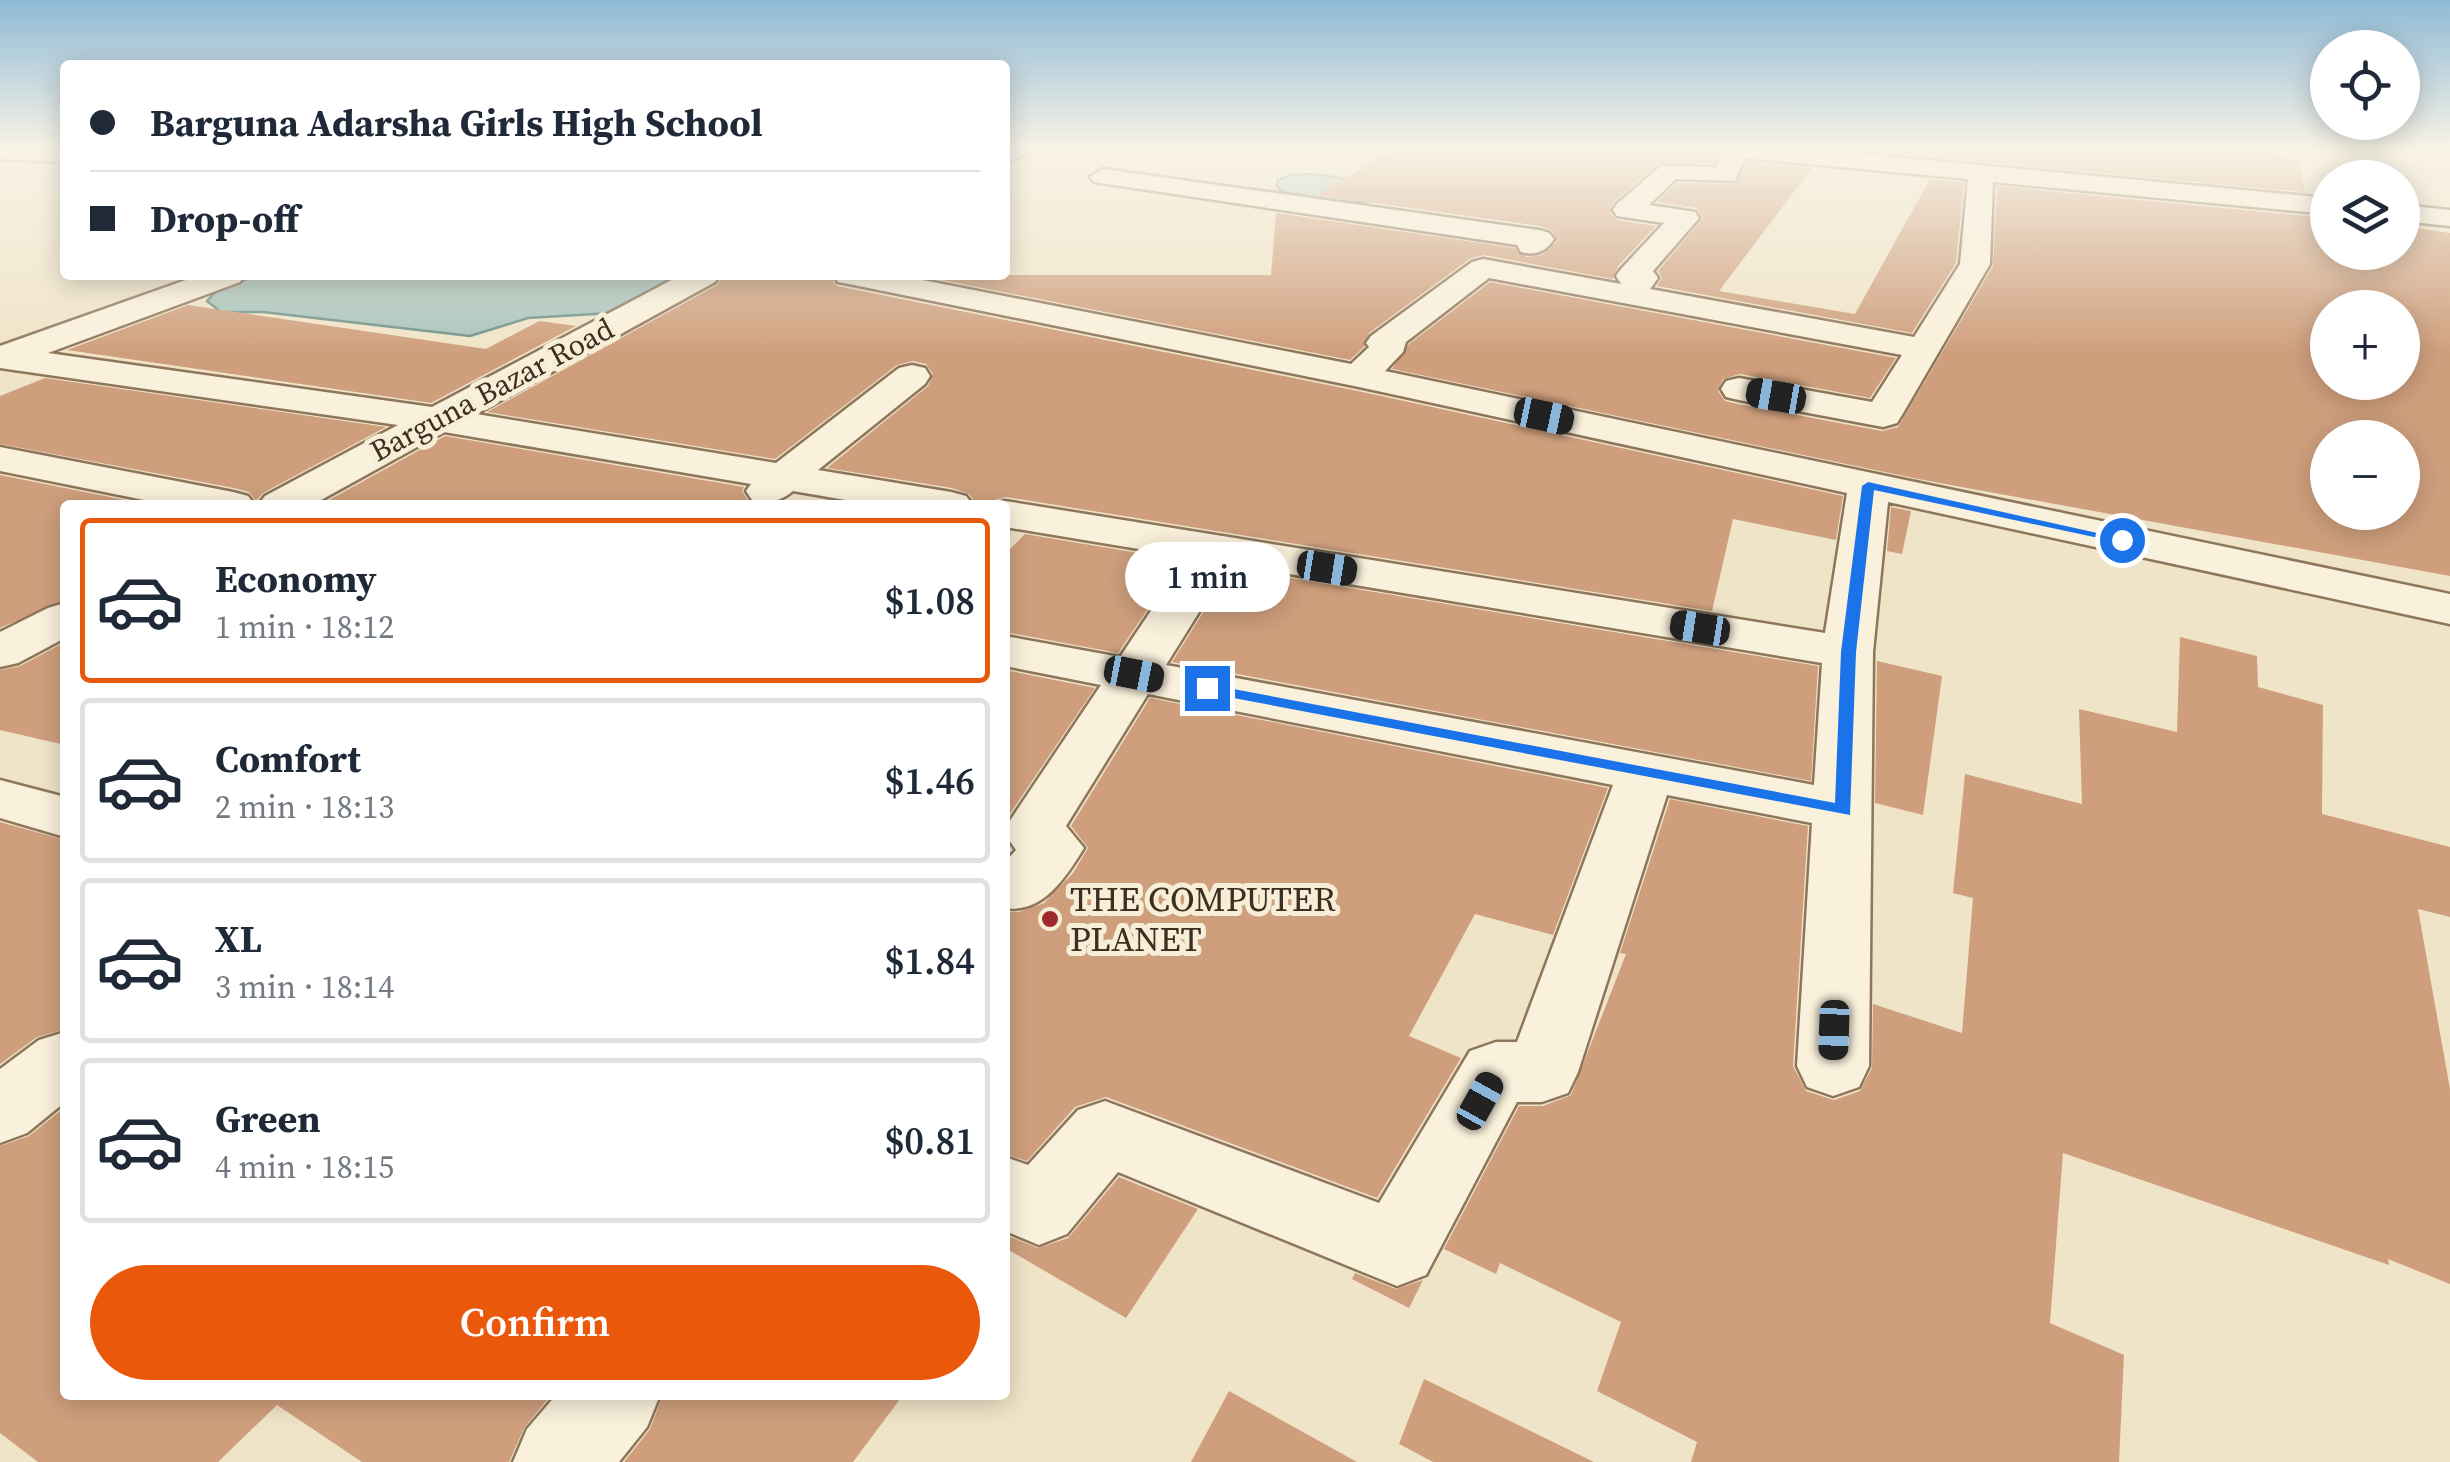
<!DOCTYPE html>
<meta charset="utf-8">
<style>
:root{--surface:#fff;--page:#f2f2f3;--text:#1f2937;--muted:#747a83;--line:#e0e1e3;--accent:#ea580c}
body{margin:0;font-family:"Source Serif 4",serif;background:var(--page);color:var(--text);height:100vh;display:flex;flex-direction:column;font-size:38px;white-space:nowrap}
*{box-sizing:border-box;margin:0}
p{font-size:32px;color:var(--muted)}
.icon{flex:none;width:55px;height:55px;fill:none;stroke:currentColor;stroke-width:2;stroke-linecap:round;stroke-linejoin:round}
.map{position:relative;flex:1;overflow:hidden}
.side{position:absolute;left:60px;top:500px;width:950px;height:900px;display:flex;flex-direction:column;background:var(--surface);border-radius:10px;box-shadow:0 5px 25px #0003}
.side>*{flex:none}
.hud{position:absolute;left:60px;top:60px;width:950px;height:220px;border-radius:10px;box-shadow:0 5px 25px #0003;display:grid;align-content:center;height:220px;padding:0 30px;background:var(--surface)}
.controls{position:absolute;left:2310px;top:30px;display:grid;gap:20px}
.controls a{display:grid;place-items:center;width:110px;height:110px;border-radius:50%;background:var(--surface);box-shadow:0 5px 25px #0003;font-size:50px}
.end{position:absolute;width:45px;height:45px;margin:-22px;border:12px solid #1a73e8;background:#fff;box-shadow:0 0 0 5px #fff}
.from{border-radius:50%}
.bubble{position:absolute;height:70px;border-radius:35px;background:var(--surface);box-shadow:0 5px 25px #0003;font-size:32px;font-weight:600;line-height:70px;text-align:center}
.car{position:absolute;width:30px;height:60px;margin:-30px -15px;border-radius:12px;box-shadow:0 0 8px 2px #0007;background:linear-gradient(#222 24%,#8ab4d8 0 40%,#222 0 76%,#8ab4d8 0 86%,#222 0)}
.hud b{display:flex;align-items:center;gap:35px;height:95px;font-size:38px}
.hud b+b{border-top:2px solid var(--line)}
.hud i{width:25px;height:25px;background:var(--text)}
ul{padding:18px 0 0;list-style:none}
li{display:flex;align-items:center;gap:30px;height:165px;margin:0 20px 15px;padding:0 10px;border:5px solid var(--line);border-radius:10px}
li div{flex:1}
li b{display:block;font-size:38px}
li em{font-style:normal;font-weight:600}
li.selected{border-color:var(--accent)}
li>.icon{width:90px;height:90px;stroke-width:1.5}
.primary-button{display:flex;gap:20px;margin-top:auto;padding:20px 30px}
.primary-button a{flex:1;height:115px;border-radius:60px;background:var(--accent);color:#fff;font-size:40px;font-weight:600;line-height:115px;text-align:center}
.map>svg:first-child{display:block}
.water{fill:#a9c4bc;stroke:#6f938a;stroke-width:2.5}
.building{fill:#cf9f7d;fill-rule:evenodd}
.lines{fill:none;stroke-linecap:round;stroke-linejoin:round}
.minor-casing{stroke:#8d765c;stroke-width:5}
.minor{fill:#faf1dc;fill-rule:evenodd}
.route{fill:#1a73e8}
.poi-dot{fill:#9e2a2b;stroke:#f7eed8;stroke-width:4}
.labels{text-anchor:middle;stroke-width:10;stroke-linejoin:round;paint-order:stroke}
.far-street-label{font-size:30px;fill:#3d2e20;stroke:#f7eed8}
.poi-label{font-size:35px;fill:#3d2e20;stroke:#f7eed8;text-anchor:start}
</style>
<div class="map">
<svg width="2450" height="1462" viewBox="0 0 2450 1462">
<rect width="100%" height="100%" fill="#f0e4c8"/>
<g class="water">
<polygon points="1311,174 1374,182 1388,200 1342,203 1282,192 1277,186 1278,180 1291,175"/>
<polygon points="258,275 689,275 612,313 528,318 470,336 263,312 221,312 207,301 216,291"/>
</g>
<g class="building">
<polygon points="1395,149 1714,149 1717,154 1713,163 1659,163 1614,202 1610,212 1616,220 1656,226 1618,266 1613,279 1484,255 1471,258 1369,333 1364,347 1350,360 916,275 1271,275 1276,213 1515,248 1526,257 1542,255 1557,241 1552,231 1540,226 1317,195"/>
<polygon points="1946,149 2273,149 2274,157 2299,160 2305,192 1942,158"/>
<polygon points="1747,162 1812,168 1719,291 1855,314 1930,179 1964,182 1956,263 1912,333 1657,286 1662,278 1658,271 1703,218 1696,208 1657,202 1677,183 1737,184"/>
<path d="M1997 186 2328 218V252H2402V226L2450 233V576L1918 479 1392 369 1409 344 1490 282 1896 358 1870 398 1740 374 1723 379 1718 391 1725 401 1738 404 1882 431 1898 427 1993 266ZM2328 308H2402V382H2328ZM2328 438H2402V512H2328Z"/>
<polygon points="723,275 830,275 837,286 1358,391 1843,496 1836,540 1733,519 1712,611 1006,497 977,505 969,494 952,488 827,468 928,386 933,374 926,364 913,361 897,365 775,459 487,412 717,285"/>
<polygon points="188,305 486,349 539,321 576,326 431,403 67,350"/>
<polygon points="45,378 386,427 263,493 256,501 249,492 234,488 0,444 0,396"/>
<polygon points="445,436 744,487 742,491 749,502 758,505 320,505"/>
<polygon points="0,475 150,505 65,505 65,600 0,628"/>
<polygon points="1891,507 1911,511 1902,554 1887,551"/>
<polygon points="1025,534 1181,560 1118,653 1005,632 1005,554"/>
<polygon points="1231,568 1818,666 1811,781 1172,662"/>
<polygon points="2180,637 2257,656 2258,687 2323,705 2322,814 2450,847 2450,917 2418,909 2450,1089 2450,1284 2388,1259 2389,1265 2063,1153 2050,1323 2124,1355 2119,1462 1691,1462 1697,1442 1597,1391 1621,1322 1500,1263 1496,1274 1444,1249 1519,1106 1543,1106 1571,1095 1626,954 1620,953 1670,799 1808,826 1793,1066 1806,1091 1834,1100 1860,1091 1872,1068 1873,1004 1962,1033 1973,898 1953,893 1965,774 2082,804 2079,709 2177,732"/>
<polygon points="65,642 65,745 0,730 0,670 20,666"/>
<polygon points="1877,661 1942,676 1923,815 1875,803"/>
<polygon points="1005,670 1095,688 1005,821"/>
<polygon points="1150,698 1608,788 1553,935 1475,914 1409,1036 1461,1058 1377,1198 1106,1097 1075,1107 1027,1161 1005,1154 1005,912 1019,912 1044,903 1073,873 1088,848 1071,826"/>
<polygon points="0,822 65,840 65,1029 37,1037 0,1064"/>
<polygon points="65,1107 65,1395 551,1395 524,1428 509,1462 362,1462 277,1405 218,1462 38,1462 0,1433 0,1146 29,1136"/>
<polygon points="1119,1177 1198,1209 1126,1318 1005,1248 1005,1235 1038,1248 1068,1238"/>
<polygon points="1355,1273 1396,1289 1423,1280 1409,1308 1352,1279"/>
<polygon points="1424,1379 1594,1462 1433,1462 1399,1444"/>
<polygon points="1229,1391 1357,1462 1191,1462"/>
<polygon points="663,1395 903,1395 853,1462 624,1462 650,1429"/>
</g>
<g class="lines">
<g class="minor-casing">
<g id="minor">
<polygon points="0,149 65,149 65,162 0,159"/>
<polygon points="1005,149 1033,149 1005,164"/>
<path d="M1718 149H1809L2328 198V214L1993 182 1990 264 1902 415 1897 423 1883 427 1739 400 1726 397 1721 389 1726 381 1739 378 1872 402 1902 355 1489 278 1406 342 1403 352 1385 371 2450 594V624L1888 502 1873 652 1869 1066 1859 1087 1833 1096 1807 1087 1797 1066 1812 823 1667 795 1578 1072 1568 1093 1542 1102H1517L1426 1275 1397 1286 1118 1172 1067 1234 1039 1245 1005 1231V1157L1028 1165 1078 1110 1105 1101 1379 1203 1470 1051 1496 1042H1517L1613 785 1148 694 1066 826 1084 848C1066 877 1043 914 1005 908V862L1016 850 1005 834V828L1101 685 1005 666V636L1120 657 1187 557 1005 527V505H990L1005 501 1825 633 1847 493 1359 387 849 284 838 282 834 275H897L1351 364 1369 347 1366 343 1371 336 1472 262 1483 259 1621 284 1616 276 1621 269 1664 223 1617 216 1613 210 1617 204 1661 166 1716 167 1721 154ZM1745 158 1968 179 1960 264 1914 337 1650 289 1658 278 1653 271 1699 218 1695 212 1649 205 1676 179 1735 181ZM1229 564 1822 663 1814 785 1166 665Z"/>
<path d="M1103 169 1539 230 1549 233 1554 239C1545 252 1536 256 1521 252L1517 245 1094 182 1090 177Z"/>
<polygon points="2402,205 2450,210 2450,226 2402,221"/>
<path d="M200 275H244L240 282 48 353 432 407 681 275H719L715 282 476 414 776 463 899 368 912 365 925 368 930 376 925 384 818 470 951 492 966 496 973 505H875L793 491C779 502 769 504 752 500L746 491 751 484 444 432 312 505H258L265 496 398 425 0 368V346Z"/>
<polygon points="0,447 233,492 248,496 255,505 169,505 0,471"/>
<polygon points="65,603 65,638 18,663 0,667 0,632 48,608"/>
<polygon points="0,780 65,797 65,837 0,818"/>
<polygon points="65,1032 65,1102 27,1133 0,1143 0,1069 39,1040"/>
<polygon points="556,1395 660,1395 647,1427 619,1462 513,1462 527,1429"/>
</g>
</g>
<use href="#minor" class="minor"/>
</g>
<linearGradient id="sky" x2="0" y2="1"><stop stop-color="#8fbad6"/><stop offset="0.42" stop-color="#f8f3e6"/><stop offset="1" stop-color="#f8f3e6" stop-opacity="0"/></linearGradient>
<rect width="2450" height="354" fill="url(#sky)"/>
<polygon class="route" points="1868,482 2129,540 2122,543 1874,490 1856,652 1850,815 1207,693 1199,688 1207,684 1835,803 1841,652 1862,486"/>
<circle class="poi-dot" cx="1050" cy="919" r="10"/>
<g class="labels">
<g class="far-street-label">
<text transform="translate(492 390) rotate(-28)" y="10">Barguna Bazar Road</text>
</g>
<g class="poi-label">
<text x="1070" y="911">THE COMPUTER<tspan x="1070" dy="40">PLANET</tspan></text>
</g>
</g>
</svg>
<div class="controls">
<a><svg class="icon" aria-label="locate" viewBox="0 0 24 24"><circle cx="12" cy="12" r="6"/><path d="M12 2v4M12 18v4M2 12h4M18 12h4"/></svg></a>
<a><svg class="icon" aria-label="layers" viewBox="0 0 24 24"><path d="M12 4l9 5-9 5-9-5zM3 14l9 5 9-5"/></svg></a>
<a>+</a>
<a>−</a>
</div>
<i class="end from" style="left:2122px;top:540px"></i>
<i class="end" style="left:1207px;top:688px"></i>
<div class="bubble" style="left:1125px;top:542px;width:165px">1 min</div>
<i class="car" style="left:1776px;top:396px;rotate:280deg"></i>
<i class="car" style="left:1544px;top:416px;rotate:102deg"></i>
<i class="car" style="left:1327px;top:568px;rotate:99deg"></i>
<i class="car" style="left:1700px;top:628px;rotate:279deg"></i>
<i class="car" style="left:1134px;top:674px;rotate:101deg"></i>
<i class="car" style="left:1834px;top:1030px;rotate:182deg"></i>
<i class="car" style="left:1480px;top:1101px;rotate:29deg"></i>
<div class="hud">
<b><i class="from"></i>Barguna Adarsha Girls High School</b>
<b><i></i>Drop-off</b>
</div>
<section class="side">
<ul>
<li class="selected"><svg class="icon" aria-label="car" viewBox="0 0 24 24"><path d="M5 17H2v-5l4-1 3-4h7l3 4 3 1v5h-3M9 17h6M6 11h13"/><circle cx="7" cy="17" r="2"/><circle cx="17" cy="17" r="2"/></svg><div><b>Economy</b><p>1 min · 18:12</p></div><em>$1.08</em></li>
<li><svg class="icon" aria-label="car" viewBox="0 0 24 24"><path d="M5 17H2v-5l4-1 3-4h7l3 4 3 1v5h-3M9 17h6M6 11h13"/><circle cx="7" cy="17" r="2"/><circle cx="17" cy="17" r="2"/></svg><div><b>Comfort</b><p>2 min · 18:13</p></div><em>$1.46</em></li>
<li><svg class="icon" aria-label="car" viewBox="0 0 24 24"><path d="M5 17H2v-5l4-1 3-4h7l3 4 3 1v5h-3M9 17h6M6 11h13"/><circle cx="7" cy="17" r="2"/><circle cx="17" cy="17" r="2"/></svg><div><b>XL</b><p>3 min · 18:14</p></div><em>$1.84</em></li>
<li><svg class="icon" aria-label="car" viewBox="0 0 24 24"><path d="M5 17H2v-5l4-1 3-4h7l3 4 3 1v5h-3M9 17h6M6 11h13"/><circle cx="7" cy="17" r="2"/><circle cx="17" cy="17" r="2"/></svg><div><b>Green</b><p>4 min · 18:15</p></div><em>$0.81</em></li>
</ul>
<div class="primary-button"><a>Confirm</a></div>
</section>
</div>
